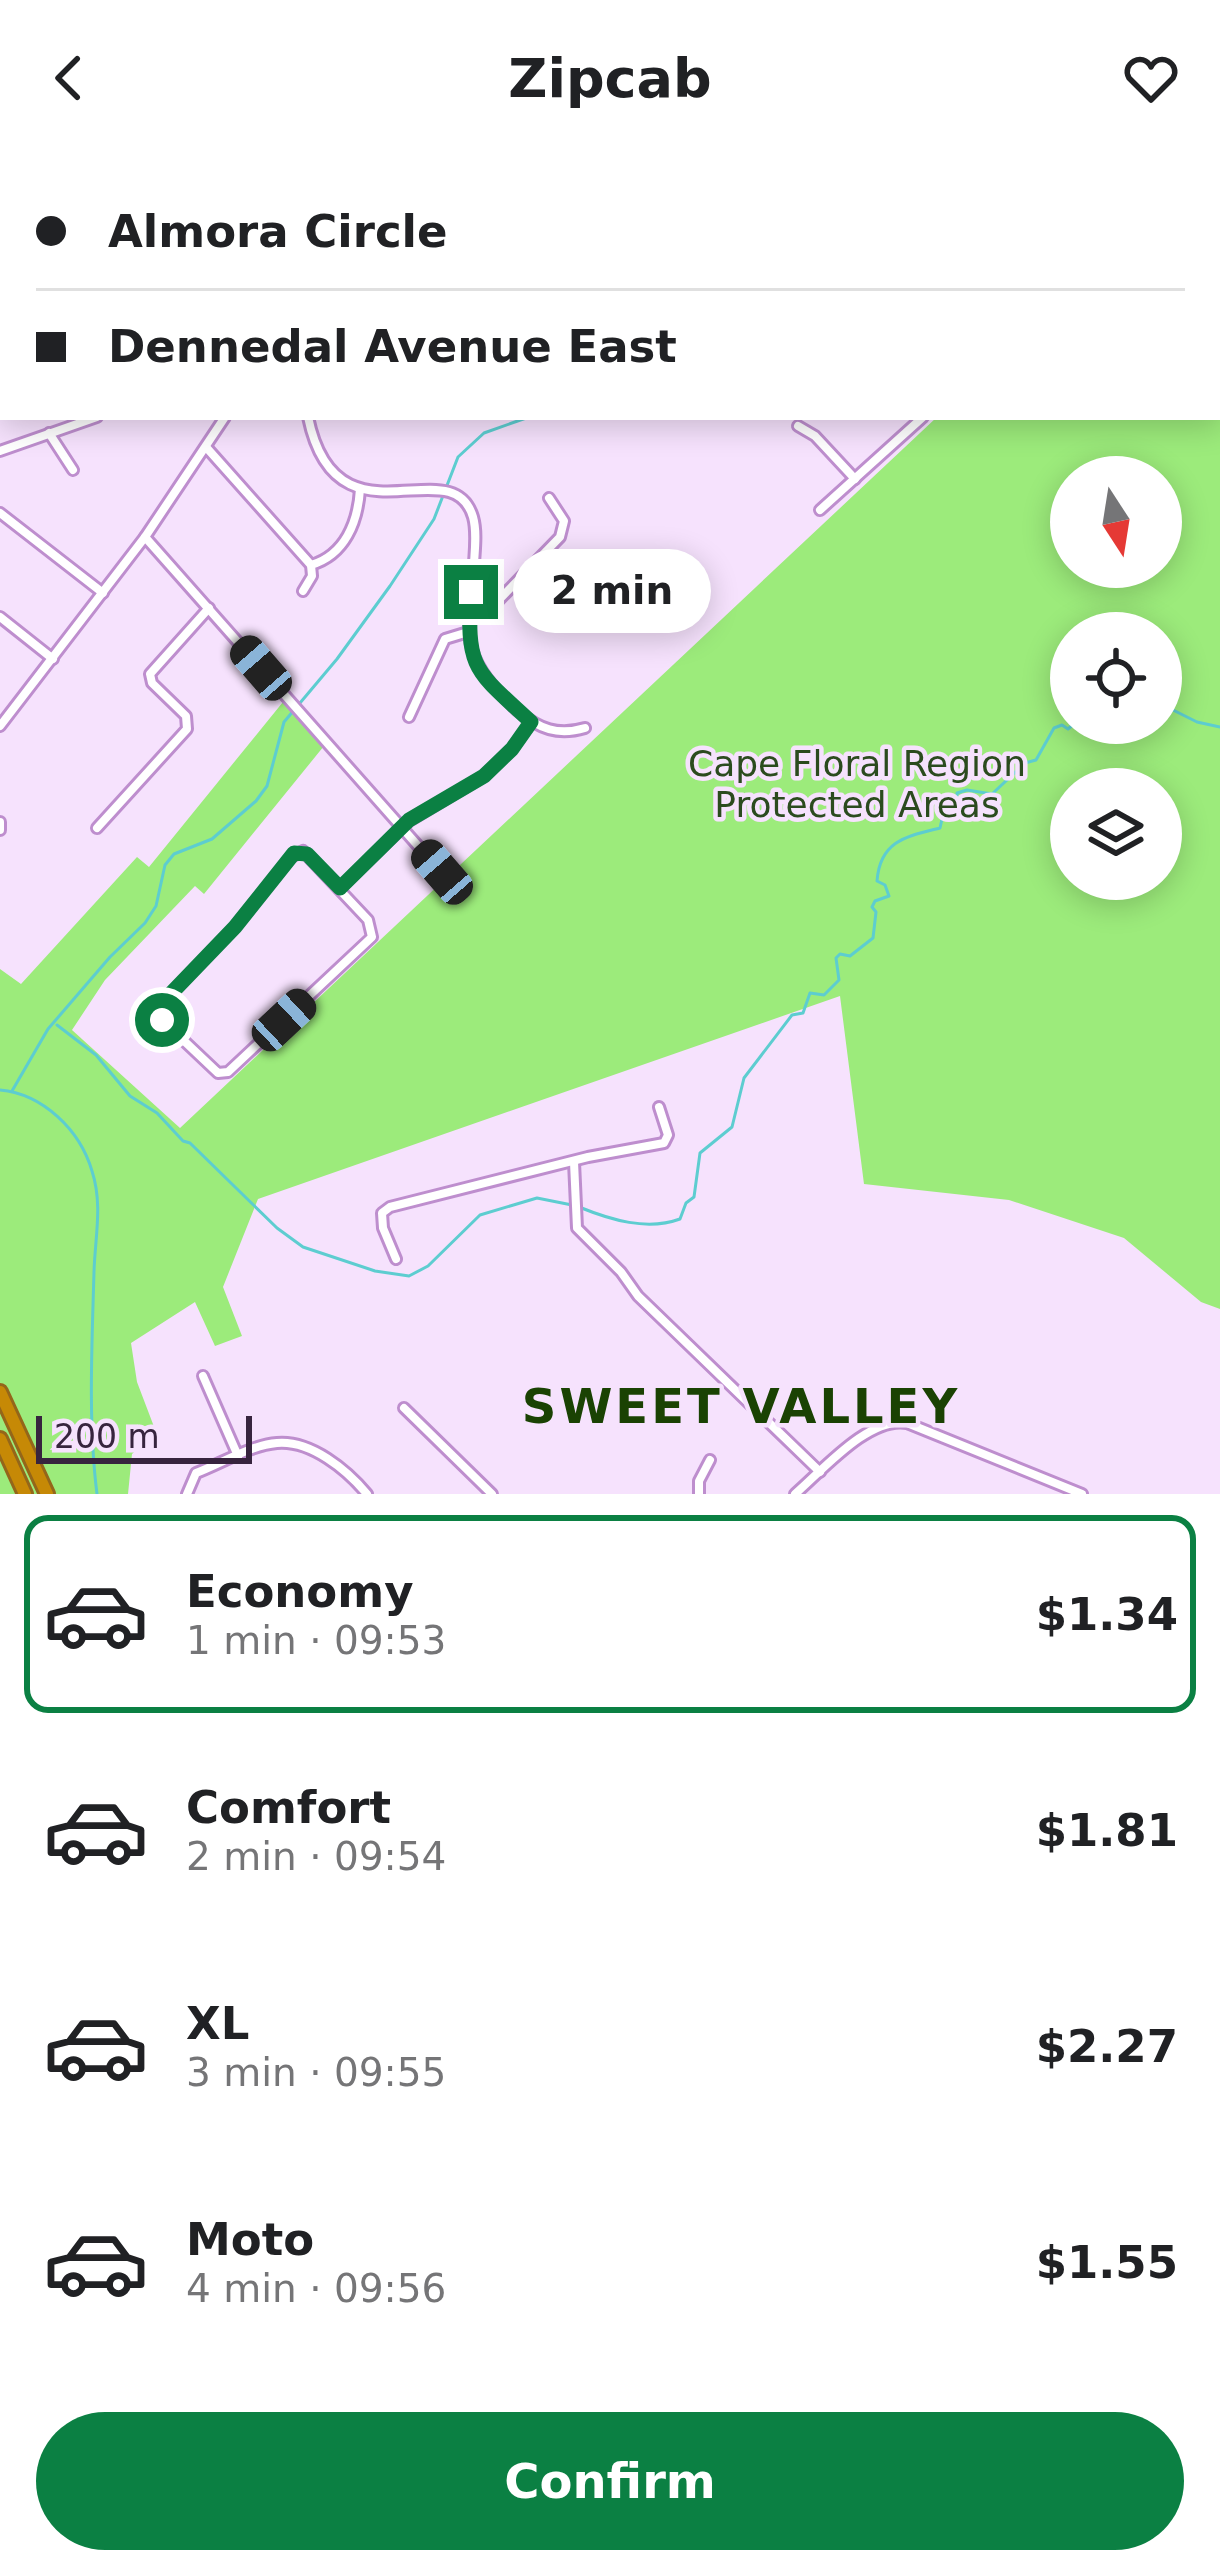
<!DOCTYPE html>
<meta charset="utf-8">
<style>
:root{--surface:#fff;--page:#f6f6f6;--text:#202124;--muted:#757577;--line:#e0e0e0;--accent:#0b8043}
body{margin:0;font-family:"DejaVu Sans",sans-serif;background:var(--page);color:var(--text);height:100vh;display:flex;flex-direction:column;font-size:45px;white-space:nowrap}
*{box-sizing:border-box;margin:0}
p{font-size:39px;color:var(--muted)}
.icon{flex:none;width:66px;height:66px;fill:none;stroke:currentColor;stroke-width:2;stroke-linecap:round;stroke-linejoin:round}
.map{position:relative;height:1338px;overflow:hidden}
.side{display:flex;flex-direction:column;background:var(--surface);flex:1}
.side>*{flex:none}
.top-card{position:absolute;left:0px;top:0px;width:1221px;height:264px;box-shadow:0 6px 30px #0003;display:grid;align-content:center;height:264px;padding:0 36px;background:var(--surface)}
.needle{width:78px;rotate:168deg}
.buttons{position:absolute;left:1050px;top:300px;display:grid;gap:24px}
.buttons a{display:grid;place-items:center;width:132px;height:132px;border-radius:50%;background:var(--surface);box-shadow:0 6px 30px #0003;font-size:60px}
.scale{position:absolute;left:36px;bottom:30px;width:216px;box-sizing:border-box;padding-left:12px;border:6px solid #37243e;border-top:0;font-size:33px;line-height:42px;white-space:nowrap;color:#37243e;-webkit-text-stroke:9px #f6e2fd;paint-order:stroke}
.end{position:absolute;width:54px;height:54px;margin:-27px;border:15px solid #0b8043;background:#fff;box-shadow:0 0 0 6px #fff}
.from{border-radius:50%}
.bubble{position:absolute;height:84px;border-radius:42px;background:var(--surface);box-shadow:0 6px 30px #0003;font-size:39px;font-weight:700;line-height:84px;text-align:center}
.car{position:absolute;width:36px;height:72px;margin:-36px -18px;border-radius:15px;box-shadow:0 0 9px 3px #0007;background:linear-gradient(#222 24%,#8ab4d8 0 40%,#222 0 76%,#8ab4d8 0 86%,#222 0)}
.top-card b{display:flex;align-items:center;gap:42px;height:114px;font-size:45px}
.top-card b+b{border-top:3px solid var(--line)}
.top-card i{width:30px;height:30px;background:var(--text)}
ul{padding:21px 0 0;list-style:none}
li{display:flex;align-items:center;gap:36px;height:198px;margin:0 24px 18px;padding:0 12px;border:6px solid transparent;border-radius:24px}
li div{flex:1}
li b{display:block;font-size:45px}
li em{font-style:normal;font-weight:700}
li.current{border-color:var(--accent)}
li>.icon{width:108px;height:108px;stroke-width:1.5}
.primary-button{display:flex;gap:24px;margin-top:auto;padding:24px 36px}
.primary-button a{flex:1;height:138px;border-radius:72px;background:var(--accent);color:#fff;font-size:48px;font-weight:700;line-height:138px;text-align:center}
header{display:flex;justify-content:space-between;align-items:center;height:156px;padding:0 36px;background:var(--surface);font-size:54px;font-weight:700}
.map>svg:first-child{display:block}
.green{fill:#9ceb7b;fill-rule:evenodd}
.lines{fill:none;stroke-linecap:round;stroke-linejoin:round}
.stream{stroke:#5dcdd0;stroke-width:3}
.street-casing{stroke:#be8ece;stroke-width:14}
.secondary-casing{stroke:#be8ece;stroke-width:15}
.highway-casing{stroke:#94661a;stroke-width:18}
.street{stroke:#fff;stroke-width:8}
.secondary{stroke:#fff;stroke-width:9}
.highway{stroke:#c68906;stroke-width:12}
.route{stroke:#0b8043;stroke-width:15}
.labels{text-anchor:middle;stroke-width:9;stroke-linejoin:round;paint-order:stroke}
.park-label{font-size:36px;fill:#2b4b1e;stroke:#f6e2fd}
.district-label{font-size:48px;font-weight:bold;letter-spacing:3px;fill:#1a4203;stroke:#f6e2fd}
</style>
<header><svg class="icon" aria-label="back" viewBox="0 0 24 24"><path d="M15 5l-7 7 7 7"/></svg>Zipcab<svg class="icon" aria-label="heart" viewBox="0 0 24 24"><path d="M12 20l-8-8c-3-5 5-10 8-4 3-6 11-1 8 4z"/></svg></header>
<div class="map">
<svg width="1220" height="1338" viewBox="0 0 1220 1338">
<rect width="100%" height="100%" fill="#f6e2fd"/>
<path class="green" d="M1220 47V1153L1201 1146 1124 1082 1009 1044 864 1028 840 840 258 1043 223 1131 242 1180 215 1190 195 1146 131 1187 137 1226 156 1276 132 1298 128 1338H0V813L21 828 137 701 149 711 287 541 328 585 204 738 195 730 105 824 72 874 180 972 937 261H1218ZM1071 321H1161V411H1071ZM1071 477H1161V567H1071ZM1071 633H1161V723H1071Z"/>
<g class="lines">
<g class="stream">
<polyline points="1054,3 1057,0"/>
<polyline points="1161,548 1197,566 1220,571"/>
<polyline points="57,869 96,899 130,940 157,957 183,985 190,987 277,1072 303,1091 375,1115 409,1120 428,1110 480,1059 537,1042 572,1049"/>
<path d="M0 934C43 938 80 974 92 1015 103 1049 95 1081 94 1116 92 1187 88 1268 97 1338"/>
<polyline points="12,935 48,873 110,801 145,767 156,750 165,709 174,698 212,683 256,645 267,630 284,566 337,503 390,430 434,363 458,301 484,277 529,261"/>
<path d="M579 1051C611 1064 647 1075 680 1063L686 1047 694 1041 700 997 732 971 744 922 792 859 803 857 810 837 824 839 839 824 836 802 840 798 850 800 873 782 876 756 872 751 875 745 889 740 885 729 877 725C880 684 908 680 940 672L942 663 957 653V637L967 634 992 638 1025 607 1036 604 1054 572 1062 569 1068 573 1075 567"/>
</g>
<g class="street-casing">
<g id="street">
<polyline points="22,0 24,3"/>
<polyline points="138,0 139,3"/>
<polyline points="165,0 165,3"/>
<polyline points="244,0 244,3"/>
<polyline points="322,0 322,3"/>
<polyline points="400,0 400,3"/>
<polyline points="487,0 487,3"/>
<polyline points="595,0 595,3"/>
<polyline points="899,0 901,3"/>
<polyline points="1155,0 1155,3"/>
<polyline points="125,3 130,0"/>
<polyline points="692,3 692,0"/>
<polyline points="786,3 786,0"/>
<polyline points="1212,3 1212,0"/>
<polyline points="0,47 3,47"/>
<polyline points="0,142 3,142"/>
<path d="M308 261C336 397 452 290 473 361 477 375 475 392 474 407 467 482 458 500 518 555 539 573 558 580 585 572"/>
<polyline points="798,270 815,280 855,323"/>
<polyline points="49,277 73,314"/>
<polyline points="206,291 311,409 312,420 303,435"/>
<polyline points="0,295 97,261"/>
<polyline points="820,354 923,261"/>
<polyline points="0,357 103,437"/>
<polyline points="145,381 442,717"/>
<path d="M311 409C345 399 358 366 360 333"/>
<polyline points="469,455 494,449 560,381 564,365 549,342"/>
<polyline points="0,461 53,503"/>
<polyline points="409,561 445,483 468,476"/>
<polyline points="0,570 145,381 225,261"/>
<polyline points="0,666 0,674"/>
<polyline points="97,672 187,573 186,560 152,527 150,518 209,452"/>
<polygon points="303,695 368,764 372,781 228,916 218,917 162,864 160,849 235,771 291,701"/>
<polyline points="340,732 409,665 484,620 512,593 531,566"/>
<polyline points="574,1006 577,1072 621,1116 638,1140 820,1316"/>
<polyline points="396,1103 383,1072 382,1057 390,1051 588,1001 664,987 668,979 659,951"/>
<polyline points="203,1220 238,1300"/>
<polyline points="404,1252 492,1338"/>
<path d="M187 1338 196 1317C220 1308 251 1289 277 1287 311 1284 347 1314 367 1338"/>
<polyline points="699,1338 699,1325 710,1304"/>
<path d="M795 1338C823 1314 869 1260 907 1267L1082 1338"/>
</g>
</g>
<g class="secondary-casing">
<g id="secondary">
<polyline points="1015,0 1017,3"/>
<polyline points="1218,179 1220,180"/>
</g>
</g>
<g class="highway-casing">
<g id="highway">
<polyline points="0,1236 47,1338"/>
<polyline points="0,1283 25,1338"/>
</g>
</g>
<use href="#street" class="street"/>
<use href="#secondary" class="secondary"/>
<use href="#highway" class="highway"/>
</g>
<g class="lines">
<path class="route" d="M162 864 160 849 235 771 294 697 307 698 340 732 409 664 484 620 512 593 531 566C475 514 466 514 471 436"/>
</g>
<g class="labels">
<g class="park-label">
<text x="857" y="620">Cape Floral Region<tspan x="857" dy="41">Protected Areas</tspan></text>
</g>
<g class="district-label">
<text x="741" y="1267">SWEET VALLEY</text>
</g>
</g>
</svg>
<div class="buttons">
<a><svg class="needle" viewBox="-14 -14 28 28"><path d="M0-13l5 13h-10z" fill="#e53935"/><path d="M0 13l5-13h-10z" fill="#757577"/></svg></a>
<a><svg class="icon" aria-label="locate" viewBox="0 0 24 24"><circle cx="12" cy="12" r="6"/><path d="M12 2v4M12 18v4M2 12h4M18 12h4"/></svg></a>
<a><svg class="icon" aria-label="layers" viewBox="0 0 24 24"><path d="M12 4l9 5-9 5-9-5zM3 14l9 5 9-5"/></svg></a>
</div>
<div class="scale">200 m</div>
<i class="end from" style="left:162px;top:864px"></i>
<i class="end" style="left:471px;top:436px"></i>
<div class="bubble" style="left:513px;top:393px;width:198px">2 min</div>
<i class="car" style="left:261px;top:512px;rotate:319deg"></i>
<i class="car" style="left:442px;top:716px;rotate:319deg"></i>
<i class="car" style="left:284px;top:864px;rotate:47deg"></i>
<div class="top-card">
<b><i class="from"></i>Almora Circle</b>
<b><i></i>Dennedal Avenue East</b>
</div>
</div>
<section class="side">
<ul>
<li class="current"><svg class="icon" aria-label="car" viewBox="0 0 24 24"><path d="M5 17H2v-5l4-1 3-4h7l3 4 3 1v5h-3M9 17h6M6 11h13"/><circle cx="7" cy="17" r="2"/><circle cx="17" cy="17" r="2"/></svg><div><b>Economy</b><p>1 min · 09:53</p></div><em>$1.34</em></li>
<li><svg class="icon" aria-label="car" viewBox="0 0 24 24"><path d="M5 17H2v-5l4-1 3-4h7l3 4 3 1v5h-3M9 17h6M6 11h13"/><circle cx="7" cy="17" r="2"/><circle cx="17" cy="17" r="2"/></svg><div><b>Comfort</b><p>2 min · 09:54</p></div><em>$1.81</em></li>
<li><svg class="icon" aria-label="car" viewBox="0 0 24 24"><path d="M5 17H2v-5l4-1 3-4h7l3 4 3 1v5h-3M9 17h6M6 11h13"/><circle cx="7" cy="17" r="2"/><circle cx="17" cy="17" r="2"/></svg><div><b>XL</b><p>3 min · 09:55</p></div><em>$2.27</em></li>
<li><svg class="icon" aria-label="car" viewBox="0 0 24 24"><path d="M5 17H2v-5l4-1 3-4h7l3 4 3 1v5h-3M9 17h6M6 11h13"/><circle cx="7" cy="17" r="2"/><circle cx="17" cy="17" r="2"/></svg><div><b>Moto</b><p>4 min · 09:56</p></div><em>$1.55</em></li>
</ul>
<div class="primary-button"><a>Confirm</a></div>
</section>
